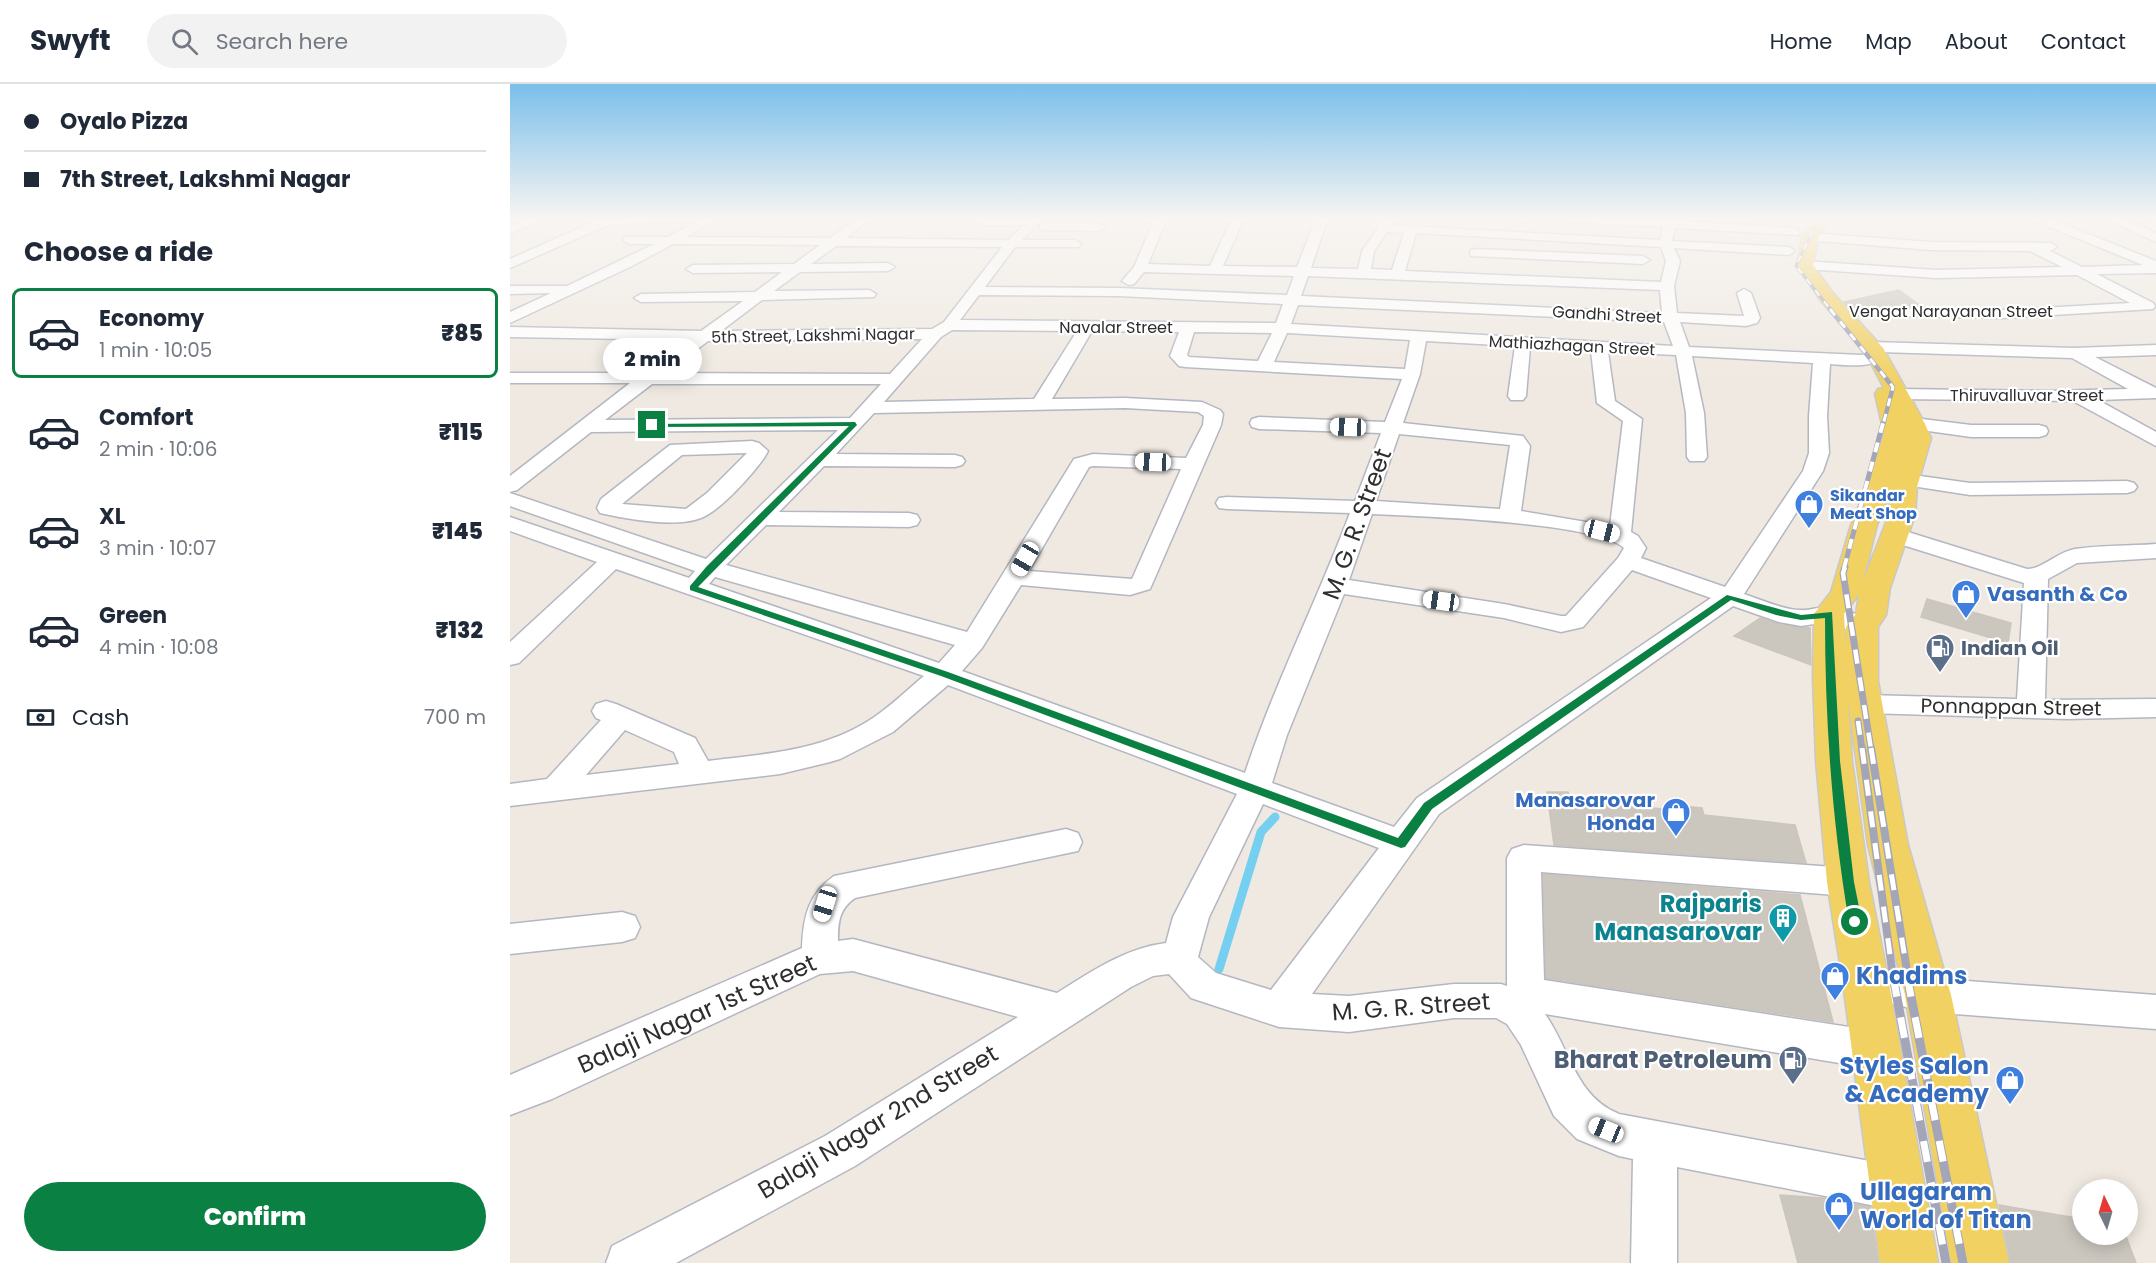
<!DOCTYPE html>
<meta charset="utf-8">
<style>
:root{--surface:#fff;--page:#f2f2f3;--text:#1f2937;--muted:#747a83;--line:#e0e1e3;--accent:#0b8043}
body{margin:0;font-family:Poppins,sans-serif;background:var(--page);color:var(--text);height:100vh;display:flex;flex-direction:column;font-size:22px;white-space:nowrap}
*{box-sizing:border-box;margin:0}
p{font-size:20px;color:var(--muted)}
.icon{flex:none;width:33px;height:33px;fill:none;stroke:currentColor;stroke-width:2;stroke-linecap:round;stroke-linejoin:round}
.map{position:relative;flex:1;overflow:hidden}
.sheet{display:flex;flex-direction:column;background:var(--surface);width:510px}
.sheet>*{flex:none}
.guide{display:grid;align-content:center;height:132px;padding:0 24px;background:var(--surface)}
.needle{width:39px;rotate:355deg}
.buttons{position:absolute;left:1562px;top:1095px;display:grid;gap:12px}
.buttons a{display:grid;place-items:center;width:66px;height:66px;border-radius:50%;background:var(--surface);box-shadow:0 3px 15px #0003;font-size:30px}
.end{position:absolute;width:27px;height:27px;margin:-14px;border:8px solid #0b8043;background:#fff;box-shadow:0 0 0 3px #fff}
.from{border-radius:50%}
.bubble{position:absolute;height:42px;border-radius:21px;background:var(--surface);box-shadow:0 3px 15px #0003;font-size:20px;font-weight:800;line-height:42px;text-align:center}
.car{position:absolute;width:18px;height:36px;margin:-18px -9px;border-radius:8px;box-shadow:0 0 4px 2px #0007;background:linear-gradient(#fff 24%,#345 0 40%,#fff 0 76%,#345 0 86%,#fff 0)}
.guide b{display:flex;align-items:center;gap:21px;height:57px;font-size:22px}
.guide b+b{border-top:2px solid var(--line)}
.guide i{width:15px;height:15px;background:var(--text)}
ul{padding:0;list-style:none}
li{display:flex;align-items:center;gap:18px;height:90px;margin:0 12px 9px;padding:0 12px;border:3px solid transparent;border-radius:9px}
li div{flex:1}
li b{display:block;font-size:22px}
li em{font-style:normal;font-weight:800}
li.current{border-color:var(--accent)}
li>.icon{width:54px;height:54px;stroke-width:1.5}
h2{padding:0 24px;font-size:27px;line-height:72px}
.pay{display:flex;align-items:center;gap:15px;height:66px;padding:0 24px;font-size:22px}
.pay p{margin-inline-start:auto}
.action{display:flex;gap:12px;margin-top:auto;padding:12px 24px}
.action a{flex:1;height:69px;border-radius:36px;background:var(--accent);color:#fff;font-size:24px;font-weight:800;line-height:69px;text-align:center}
header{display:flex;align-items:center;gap:36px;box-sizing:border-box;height:84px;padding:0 30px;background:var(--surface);border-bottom:2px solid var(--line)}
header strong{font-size:28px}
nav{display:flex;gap:33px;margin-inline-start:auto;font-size:21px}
.search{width:420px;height:54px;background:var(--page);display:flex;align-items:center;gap:15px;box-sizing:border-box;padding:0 21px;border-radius:33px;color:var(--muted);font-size:22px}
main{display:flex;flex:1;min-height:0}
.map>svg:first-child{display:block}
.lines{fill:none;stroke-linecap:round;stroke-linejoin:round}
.stream{stroke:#75cff0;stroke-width:9}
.building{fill:#cbc7bf;stroke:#cbc5ba;stroke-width:1.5}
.minor-casing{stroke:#b4b7c1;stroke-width:3}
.major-casing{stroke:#c9c9c9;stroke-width:3}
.minor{fill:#fff;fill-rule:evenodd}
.major{fill:#f2d163;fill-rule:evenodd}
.rail-far5-casing{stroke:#a3a6b8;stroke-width:3}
.rail-far4-casing{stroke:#a3a6b8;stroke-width:4.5}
.rail-far3-casing{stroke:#a3a6b8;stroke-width:5}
.rail-far2-casing{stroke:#a3a6b8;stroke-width:7}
.rail-far1-casing{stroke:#a3a6b8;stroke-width:8}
.rail-casing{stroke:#a3a6b8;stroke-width:9}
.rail-far5{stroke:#fff;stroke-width:2;stroke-dasharray:7;stroke-linecap:butt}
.rail-far4{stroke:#fff;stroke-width:3;stroke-dasharray:8;stroke-linecap:butt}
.rail-far3{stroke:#fff;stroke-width:4;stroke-dasharray:10;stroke-linecap:butt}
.rail-far2{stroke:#fff;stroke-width:4.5;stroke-dasharray:14;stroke-linecap:butt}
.rail-far1{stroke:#fff;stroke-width:5;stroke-dasharray:16;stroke-linecap:butt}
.rail{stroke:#fff;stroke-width:7;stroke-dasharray:21;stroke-linecap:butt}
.route{fill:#0b8043}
.labels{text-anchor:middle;stroke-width:4.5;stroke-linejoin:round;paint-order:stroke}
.far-street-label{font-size:16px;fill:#2e2e2e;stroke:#fff}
.far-shop-label{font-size:16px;font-weight:bold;fill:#366cbe;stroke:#fff;text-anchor:start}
.shop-label{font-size:20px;font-weight:bold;fill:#366cbe;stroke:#fff;text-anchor:start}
.service-label{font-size:20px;font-weight:bold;fill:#4e5e75;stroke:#fff;text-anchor:start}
.street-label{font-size:20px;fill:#2e2e2e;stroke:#fff}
.near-street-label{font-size:24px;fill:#2e2e2e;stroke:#fff}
.near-culture-label{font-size:24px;font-weight:bold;fill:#0d838f;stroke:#fff;text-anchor:end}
.near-shop-label{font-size:24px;font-weight:bold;fill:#366cbe;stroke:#fff;text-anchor:start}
.near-service-label{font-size:24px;font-weight:bold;fill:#4e5e75;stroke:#fff;text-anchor:end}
</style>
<header>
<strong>Swyft</strong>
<div class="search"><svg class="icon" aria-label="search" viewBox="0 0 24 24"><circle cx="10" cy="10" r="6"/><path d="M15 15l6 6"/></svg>Search here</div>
<nav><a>Home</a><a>Map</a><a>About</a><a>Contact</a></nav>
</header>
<main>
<section class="sheet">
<div class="guide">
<b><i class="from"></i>Oyalo Pizza</b>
<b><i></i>7th Street, Lakshmi Nagar</b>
</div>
<h2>Choose a ride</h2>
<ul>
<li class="current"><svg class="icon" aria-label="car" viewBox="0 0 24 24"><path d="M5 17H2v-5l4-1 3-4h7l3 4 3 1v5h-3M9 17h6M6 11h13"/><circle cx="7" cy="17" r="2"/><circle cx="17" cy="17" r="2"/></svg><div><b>Economy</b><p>1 min · 10:05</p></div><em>₹85</em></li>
<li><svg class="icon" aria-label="car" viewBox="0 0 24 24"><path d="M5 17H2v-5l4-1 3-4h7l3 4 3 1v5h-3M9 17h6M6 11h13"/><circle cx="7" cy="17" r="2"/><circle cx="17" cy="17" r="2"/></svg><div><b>Comfort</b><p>2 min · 10:06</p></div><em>₹115</em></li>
<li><svg class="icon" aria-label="car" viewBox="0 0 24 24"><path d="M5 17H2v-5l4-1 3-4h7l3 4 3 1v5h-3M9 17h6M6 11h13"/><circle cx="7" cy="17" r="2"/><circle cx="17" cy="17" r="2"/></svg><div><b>XL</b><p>3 min · 10:07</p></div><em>₹145</em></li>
<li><svg class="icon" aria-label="car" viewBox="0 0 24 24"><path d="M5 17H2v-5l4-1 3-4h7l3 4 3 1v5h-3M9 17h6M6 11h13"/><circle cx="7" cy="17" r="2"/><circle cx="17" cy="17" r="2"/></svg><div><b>Green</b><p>4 min · 10:08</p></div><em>₹132</em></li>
</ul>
<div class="pay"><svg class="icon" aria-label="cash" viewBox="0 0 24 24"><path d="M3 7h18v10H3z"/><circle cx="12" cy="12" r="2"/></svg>Cash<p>700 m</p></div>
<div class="action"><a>Confirm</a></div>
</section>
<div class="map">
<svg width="1646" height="1179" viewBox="0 0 1646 1179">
<rect width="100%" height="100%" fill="#efe9e1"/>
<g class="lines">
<polyline class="stream" points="709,885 751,748 765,733"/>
</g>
<g class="building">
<polygon points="1389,206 1412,223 1338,222 1334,218"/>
<polygon points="1417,515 1501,539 1498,559 1411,533"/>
<polygon points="1250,534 1269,540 1300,544 1301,581 1224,552"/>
<polygon points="1037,708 1058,708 1061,716 1173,727 1173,722 1192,724 1194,731 1285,741 1296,779 1044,761"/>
<polygon points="1033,790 1290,811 1323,938 1036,894"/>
<polygon points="1270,1111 1313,1114 1360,1123 1368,1179 1288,1179"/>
<polygon points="1489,1121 1572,1135 1572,1150 1615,1150 1626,1179 1501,1179"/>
</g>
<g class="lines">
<g class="minor-casing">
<g id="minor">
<polygon points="18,134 36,134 0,150 0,142"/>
<polygon points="92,134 188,134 182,138 100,140 0,184 0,175"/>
<path d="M193 134H209L176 153 320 154 348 134H362L336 154 498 156 514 141H473L467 137 469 134H533L512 156H565L571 160 569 163H505L475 203 609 204 777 211 784 192 634 188 624 200 619 201 612 197 624 183 645 134H657L638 180 700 182 722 134H734L713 182 787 183 806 134H818L801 184 848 185 852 167 868 144 871 134H883L881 141 1150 156 1153 143 1061 138 1055 134 1155 136 1167 134 1166 137 1285 144 1289 145V151L1165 144 1162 157 1279 163 1285 167 1279 171 1164 164 1170 177 1164 202 1167 229 1234 232 1227 209 1234 205 1241 209 1250 234 1247 239 1236 242 1170 238 1179 263 1351 271 1363 268 1356 266 1354 263 1362 258 1564 264 1646 261V271L1585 273 1646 304V314L1588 316 1646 348V362L1563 317 1388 315 1382 314 1379 310 1382 306 1388 305 1541 307 1618 305 1562 274 1370 268 1374 272C1363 285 1336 281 1320 280L1317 332 1319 369 1313 387 1234 510C1252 516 1271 525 1289 526 1299 527 1308 523 1318 523 1330 523 1358 533 1365 543L1361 548 1352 551 1317 538 1291 542 1269 538 1223 522 929 730 802 910 839 912 944 900H991L997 902V774L1002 765 1014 761 1338 784 1350 788 1355 798 1350 808 1338 812 1031 788 1034 896 1365 947 1379 953 1385 966 1379 979 1365 985 1035 930C1060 965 1065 1012 1109 1030L1386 1082 1402 1088 1408 1104 1402 1120 1386 1126 1167 1083V1179H1121L1123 1075 1109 1072 1067 1055 1044 1032 1011 961 997 940 986 934H944L839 948 769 943 681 914 659 890 643 892 621 903 345 1082 166 1179H96L102 1162 315 1052 508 933 343 887 310 890 42 1015 0 1031V991L292 864C293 834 298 810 324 792L556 745 568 749 572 758 568 767 345 814C329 825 328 838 328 857L343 855 547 909C581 888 615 864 656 859L663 833 727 710 438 601 383 648 330 675 320 678 270 690 0 722V700L37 695 91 636 86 634 82 627 86 620 96 617 106 620 185 654 198 677C255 670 314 667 363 634 381 622 397 606 414 592L106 485 9 579 0 581V558L87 478 0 447V433L179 494 185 487 0 422V409L196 475 328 346 81 348 7 406 0 408V392L120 299H0V289H134L179 256 0 253V243L191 247 233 217 131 218 124 214 131 210 245 208 272 188 183 189 176 185 183 181 284 180 310 161 163 160 120 183 0 239V228L41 209 0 210V202H57L144 160H119L113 156 115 153H158ZM877 148 894 149 882 186 861 185 864 167ZM906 149 1151 163 1156 177 1151 198 895 187ZM326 162 492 163 434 238 422 245 211 247 252 216 364 213 366 210 359 206 264 207 290 188 378 187 385 183 378 179 301 180ZM798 192 1150 206 1152 229 791 212ZM469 211 609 212 773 220 766 239 450 236ZM788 221 1154 238 1163 262 781 240ZM442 246 567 247 524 315 374 318 431 253ZM582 247 669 248 660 272 669 282 675 283 892 295 875 338 749 333 742 335 740 339 742 343 749 345 871 349 845 417 717 413 709 414 706 419 709 424 717 425 840 429C807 517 764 601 735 689L452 587 472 564 511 501 620 511 640 505 711 341 713 330 710 326 692 318 615 314 542 315ZM684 248 762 249 748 277 679 273 677 271ZM777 249 900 256 895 285 764 278ZM412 255 380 290 156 289 198 257ZM916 257 1005 262 998 312 1001 316H1013L1016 312 1020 263 1081 267 1087 319 1113 337 1100 442 1011 427 1020 362 1013 352 893 339 910 290ZM1098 268 1166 271 1176 329 1177 373 1180 377H1194L1197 373 1194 329 1182 272 1303 279 1299 332V369L1293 387 1215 503 1131 474 1136 464 1128 452 1121 448 1132 335 1105 317ZM142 300H371L340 334 95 336ZM615 324 688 328 694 332 693 341 676 374 583 370 564 375 457 548 216 481 256 441 399 443 407 441 410 436 407 431 399 429 269 428 314 382 445 383 452 381 455 377 452 373 445 371 326 370 364 329ZM889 350 1000 361 990 425 866 417ZM583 382 671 385 622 495 519 487 579 383ZM862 430C906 432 1088 438 1114 464L1108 474 1056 532H1051L994 520 839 496ZM1122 486 1201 514 907 714 884 743 762 699 777 651 834 510 994 534 1051 548 1073 543ZM205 493 445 561 429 579 199 500ZM115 646 164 668 169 680 76 691ZM753 720 869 764 761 906 706 889 688 873 699 833Z"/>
<polygon points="1594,134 1611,134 1646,149 1646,158"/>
<polygon points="1541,135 1646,177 1646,189 1587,190 1643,219 1645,222 1643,225 1493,234 1329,231 1324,230 1322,227 1324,224 1493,226 1620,219 1567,191 1426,194 1295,185 1288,181 1295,177 1426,186 1552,183 1520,167 1421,166 1296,156 1294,153 1300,149 1421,158 1541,159 1547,163 1540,167 1572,183 1633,181 1537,142 1535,139"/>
<polygon points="534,139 590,139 596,143 590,147 530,146 530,140"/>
<polygon points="966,165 1133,172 1140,176 1133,180 961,172 960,169 961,166"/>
<polygon points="1404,334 1461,341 1529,341 1536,343 1538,347 1536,351 1529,353 1461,353 1397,344 1395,340 1397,336"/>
<path d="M242 357 249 359 258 367 254 374C242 391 210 427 191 434 165 444 117 435 90 429L87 424 91 415 160 361ZM237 369 197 409 176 425 112 420 172 371Z"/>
<polygon points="1396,390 1460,399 1617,397 1624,399 1627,403 1624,407 1617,409 1460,411 1389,400 1386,396 1389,392"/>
<path d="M1385 444 1517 485C1533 485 1547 468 1565 465 1591 461 1619 462 1646 460V474L1567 479 1538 495 1535 616 1646 615V633L1557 635 1356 629 1346 627 1342 620 1346 613 1356 611 1507 615 1514 499 1377 456 1374 451 1377 446Z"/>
<polygon points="112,828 125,832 130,843 125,854 112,858 0,870 0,840"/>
<polygon points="1356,882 1418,894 1646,911 1646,945 1418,928 1343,911 1337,899 1343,887"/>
</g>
</g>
<g class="major-casing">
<path id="major" d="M1305 134H1320L1308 153 1303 181 1323 209 1373 264 1415 340 1421 354 1407 403 1405 431 1380 504 1376 531 1368 543V597L1398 761 1441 911 1499 1179H1441L1395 911 1358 761 1338 616 1342 677 1359 798 1379 899 1428 1179H1370L1333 899 1317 798 1306 677 1303 595 1304 530 1321 508 1341 441 1359 398 1374 349 1365 310 1368 305 1374 304 1354 266 1311 217 1287 181 1292 153ZM1381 407 1379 431 1353 497 1367 441ZM1349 510 1346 530 1336 543V566L1334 530Z"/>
</g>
<use href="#minor" class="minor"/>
<use href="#major" class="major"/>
<g class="rail-far5-casing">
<polyline id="rail-far5" points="1309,134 1286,182 1321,226"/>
</g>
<g class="rail-far4-casing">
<polyline id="rail-far4" points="1320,225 1383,303 1373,341"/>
</g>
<g class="rail-far3-casing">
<polyline id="rail-far3" points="1334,484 1373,339"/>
</g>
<g class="rail-far2-casing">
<g id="rail-far2">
<polyline points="1335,483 1333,489 1361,665"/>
<polyline points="1348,637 1352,665"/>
</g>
</g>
<g class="rail-far1-casing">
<g id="rail-far1">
<polyline points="1352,664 1383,893"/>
<polyline points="1361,664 1398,893"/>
</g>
</g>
<g class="rail-casing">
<g id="rail">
<polyline points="1383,892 1436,1179"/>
<polyline points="1397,892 1453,1179"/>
</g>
</g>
<use href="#rail-far5" class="rail-far5"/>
<use href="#rail-far4" class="rail-far4"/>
<use href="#rail-far3" class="rail-far3"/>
<use href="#rail-far2" class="rail-far2"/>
<use href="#rail-far1" class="rail-far1"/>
<use href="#rail" class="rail"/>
</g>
<linearGradient id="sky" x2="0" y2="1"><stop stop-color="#7abfeb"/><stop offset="0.45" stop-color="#f8f5f2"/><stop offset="1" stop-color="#f8f5f2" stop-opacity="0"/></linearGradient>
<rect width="1646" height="299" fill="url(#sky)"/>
<path class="route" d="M345 338 347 341 188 503 438 588 888 754 914 719 1217 511 1291 531 1322 528 1330 677 1344 798 1352 838 1350 842 1345 844 1339 838C1322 738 1315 636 1315 534L1291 536 1266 531 1221 516 922 725 895 763 891 764 431 592 180 506V502L197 482 339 342 142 343 139 340Z"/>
<defs>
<g id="shop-pin" transform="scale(1.5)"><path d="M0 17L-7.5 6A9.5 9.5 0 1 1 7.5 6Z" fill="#3f7fe0" stroke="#fff"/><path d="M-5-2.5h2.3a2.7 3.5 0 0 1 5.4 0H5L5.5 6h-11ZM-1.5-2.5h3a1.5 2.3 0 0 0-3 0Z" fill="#fff"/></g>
<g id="fuel-pin" transform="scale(1.5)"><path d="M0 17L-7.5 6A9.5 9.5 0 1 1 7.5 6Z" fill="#5c6f8a" stroke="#fff"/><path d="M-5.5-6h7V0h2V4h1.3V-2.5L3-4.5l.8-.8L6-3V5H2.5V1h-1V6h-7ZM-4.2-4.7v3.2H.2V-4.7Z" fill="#fff"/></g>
<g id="building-pin" transform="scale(1.5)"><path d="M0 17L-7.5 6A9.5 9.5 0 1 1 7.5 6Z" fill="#0f9aa8" stroke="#fff"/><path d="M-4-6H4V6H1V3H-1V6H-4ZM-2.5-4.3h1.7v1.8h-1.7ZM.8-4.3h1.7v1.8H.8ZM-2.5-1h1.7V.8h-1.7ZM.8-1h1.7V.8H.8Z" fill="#fff"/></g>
</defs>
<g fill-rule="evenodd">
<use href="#shop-pin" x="1299" y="420"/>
<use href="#shop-pin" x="1456" y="510"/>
<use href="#fuel-pin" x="1430" y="564"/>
<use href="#shop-pin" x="1166" y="728"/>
<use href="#building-pin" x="1273" y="834"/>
<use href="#shop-pin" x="1325" y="892"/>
<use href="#fuel-pin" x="1283" y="976"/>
<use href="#shop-pin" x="1500" y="996"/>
<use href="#shop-pin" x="1329" y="1122"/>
</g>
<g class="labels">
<g class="far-street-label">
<text x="1441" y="233">Vengat Narayanan Street</text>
<text transform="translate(1097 230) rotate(3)" y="6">Gandhi Street</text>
<text x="606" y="249">Navalar Street</text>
<text transform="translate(303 251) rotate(-1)" y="6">5th Street, Lakshmi Nagar</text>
<text transform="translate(1062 261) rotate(3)" y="6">Mathiazhagan Street</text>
<text x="1517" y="317">Thiruvalluvar Street</text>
</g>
<g class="far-shop-label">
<text x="1320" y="417">Sikandar<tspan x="1320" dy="18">Meat Shop</tspan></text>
</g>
<g class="shop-label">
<text x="1477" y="517">Vasanth &amp; Co</text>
<text x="1145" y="723" text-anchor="end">Manasarovar<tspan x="1145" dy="23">Honda</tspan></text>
</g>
<g class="service-label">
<text x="1451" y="571">Indian Oil</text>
</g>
<g class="street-label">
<text transform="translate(1501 623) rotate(1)" y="7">Ponnappan Street</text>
</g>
<g class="near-street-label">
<text transform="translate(847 440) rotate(-70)" y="8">M. G. R. Street</text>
<text transform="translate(901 923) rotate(-4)" y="8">M. G. R. Street</text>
<text transform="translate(187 930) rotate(-24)" y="8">Balaji Nagar 1st Street</text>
<text transform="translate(368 1038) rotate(-31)" y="8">Balaji Nagar 2nd Street</text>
</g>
<g class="near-culture-label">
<text x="1252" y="828">Rajparis<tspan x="1252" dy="28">Manasarovar</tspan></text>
</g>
<g class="near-shop-label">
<text x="1346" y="900">Khadims</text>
<text x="1479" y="990" text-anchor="end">Styles Salon<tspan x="1479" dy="28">&amp; Academy</tspan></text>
<text x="1350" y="1116">Ullagaram<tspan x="1350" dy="28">World of Titan</tspan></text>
</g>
<g class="near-service-label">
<text x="1262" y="984">Bharat Petroleum</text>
</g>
</g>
</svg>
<div class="buttons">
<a><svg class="needle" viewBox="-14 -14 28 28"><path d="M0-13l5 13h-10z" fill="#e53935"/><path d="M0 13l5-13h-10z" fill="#747a83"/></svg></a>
</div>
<i class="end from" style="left:1345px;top:838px"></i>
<i class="end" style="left:142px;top:341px"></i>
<div class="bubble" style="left:93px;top:254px;width:99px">2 min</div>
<i class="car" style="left:838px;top:343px;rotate:272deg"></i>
<i class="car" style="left:643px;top:378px;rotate:272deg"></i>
<i class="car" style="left:1092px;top:447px;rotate:104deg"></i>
<i class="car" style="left:515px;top:475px;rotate:210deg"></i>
<i class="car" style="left:931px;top:517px;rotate:278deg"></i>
<i class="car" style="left:315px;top:820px;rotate:197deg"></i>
<i class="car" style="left:1096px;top:1046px;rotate:292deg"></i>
</div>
</main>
